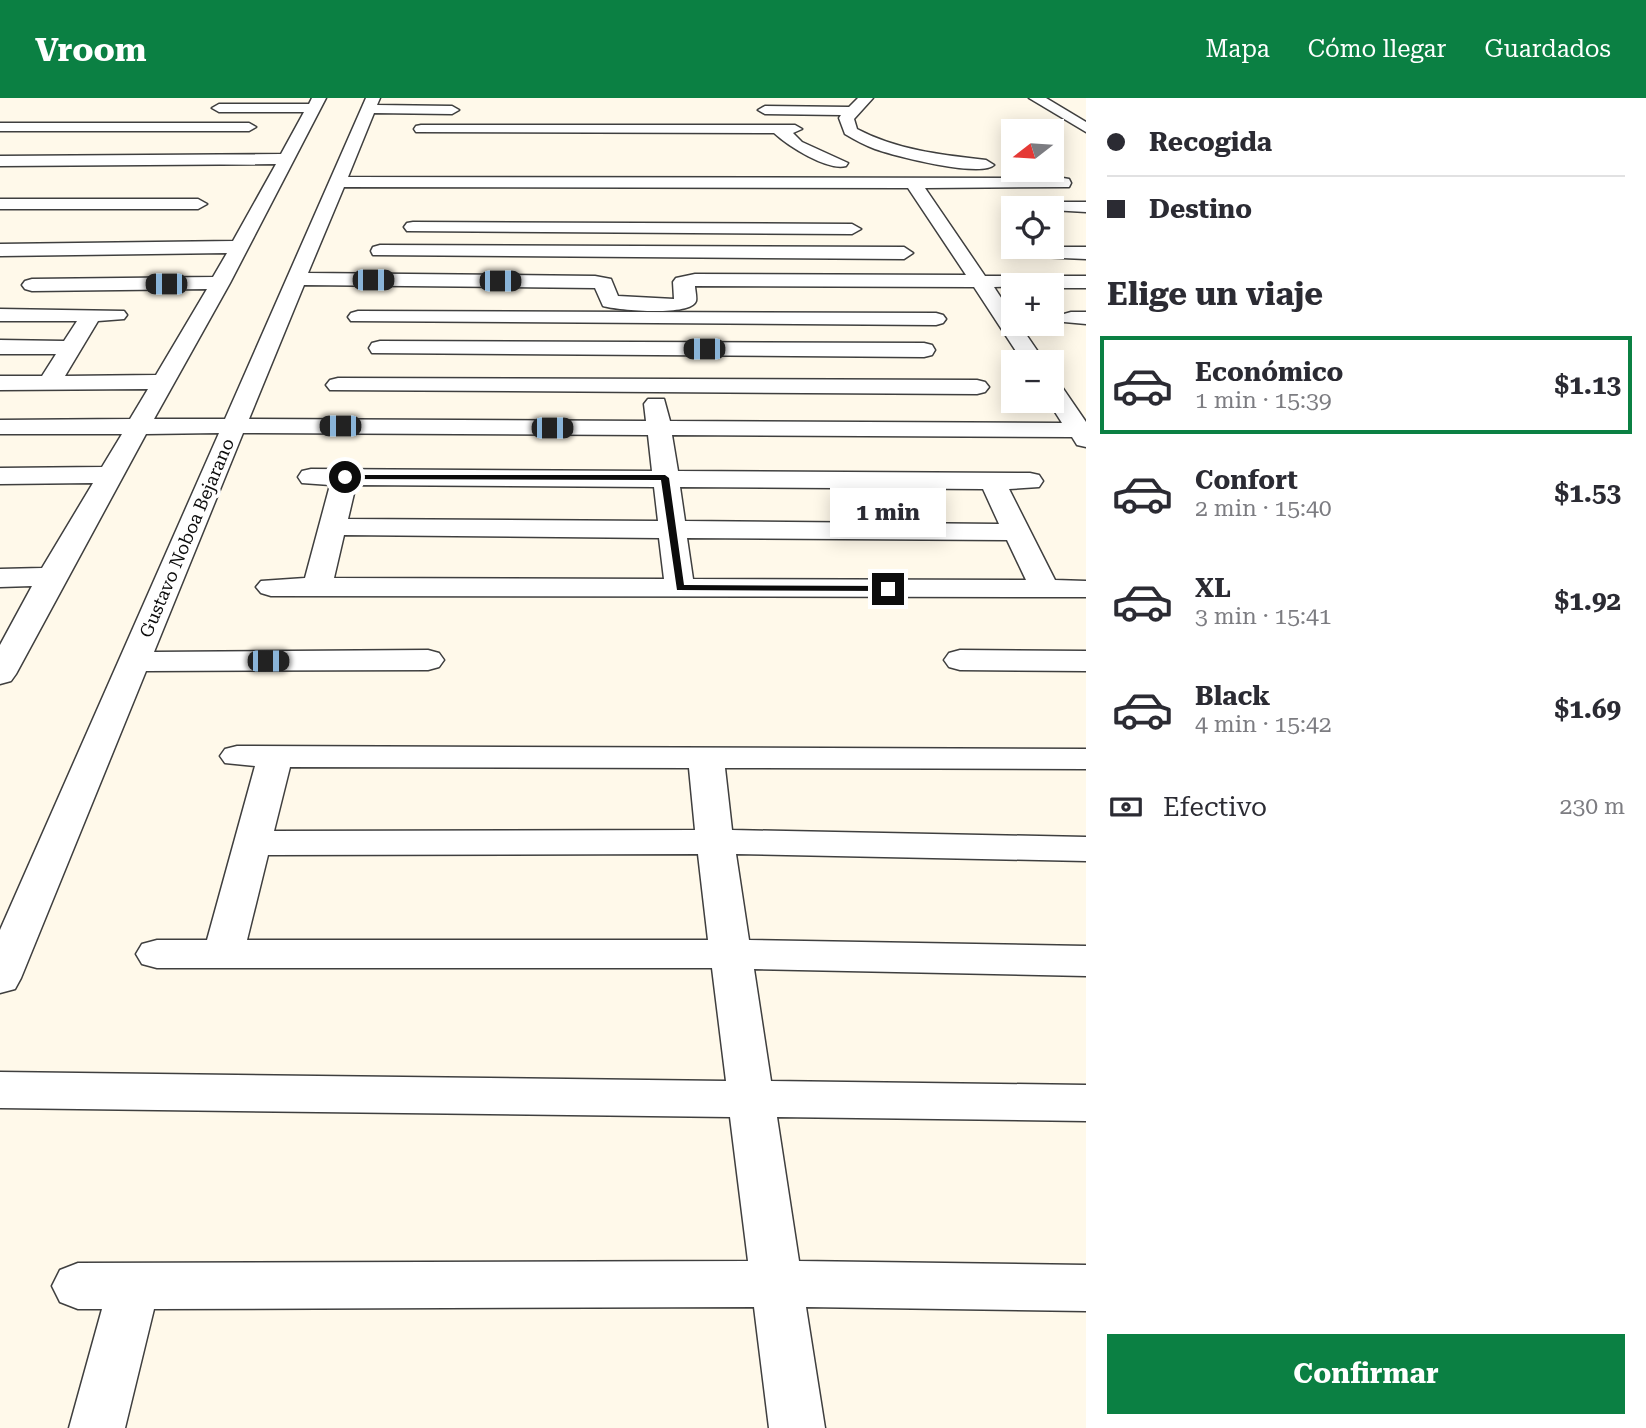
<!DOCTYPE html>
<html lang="es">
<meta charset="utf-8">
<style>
:root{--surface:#fff;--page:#f7f7f7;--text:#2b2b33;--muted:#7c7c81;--line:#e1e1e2;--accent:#0b8043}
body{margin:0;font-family:"Roboto Serif",serif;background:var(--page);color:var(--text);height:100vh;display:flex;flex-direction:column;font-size:26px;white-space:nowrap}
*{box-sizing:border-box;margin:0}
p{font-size:23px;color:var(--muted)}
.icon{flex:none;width:38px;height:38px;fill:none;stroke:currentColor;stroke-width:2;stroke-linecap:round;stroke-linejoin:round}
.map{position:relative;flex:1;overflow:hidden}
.side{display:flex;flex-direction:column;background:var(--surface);width:560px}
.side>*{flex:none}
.banner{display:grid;align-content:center;height:154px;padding:0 21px;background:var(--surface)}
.needle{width:46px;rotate:253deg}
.buttons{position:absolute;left:1001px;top:21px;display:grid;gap:14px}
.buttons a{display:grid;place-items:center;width:63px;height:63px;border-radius:0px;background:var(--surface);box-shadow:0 4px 18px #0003;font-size:35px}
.end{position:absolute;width:32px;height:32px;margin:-16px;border:9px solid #0c0c0c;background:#fff;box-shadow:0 0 0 4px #fff}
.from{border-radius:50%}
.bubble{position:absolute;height:49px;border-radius:0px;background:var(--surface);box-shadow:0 4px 18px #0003;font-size:23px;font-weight:700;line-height:49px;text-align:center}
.car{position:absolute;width:21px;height:42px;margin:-21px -10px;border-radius:9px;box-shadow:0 0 5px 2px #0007;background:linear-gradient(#222 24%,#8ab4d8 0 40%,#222 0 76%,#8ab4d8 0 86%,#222 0)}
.banner b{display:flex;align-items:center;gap:24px;height:66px;font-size:26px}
.banner b+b{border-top:2px solid var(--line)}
.banner i{width:18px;height:18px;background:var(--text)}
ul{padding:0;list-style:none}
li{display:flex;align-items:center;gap:21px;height:98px;margin:0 14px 10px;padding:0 7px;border:4px solid transparent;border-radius:0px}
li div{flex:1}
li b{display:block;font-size:26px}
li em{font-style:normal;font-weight:700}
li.selected{border-color:var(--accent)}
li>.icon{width:63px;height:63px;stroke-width:1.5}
h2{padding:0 21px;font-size:32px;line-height:84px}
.pay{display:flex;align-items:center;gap:18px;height:77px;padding:0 21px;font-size:26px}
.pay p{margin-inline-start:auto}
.primary-button{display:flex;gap:14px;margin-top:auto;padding:14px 21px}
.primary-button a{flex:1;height:80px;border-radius:0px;background:var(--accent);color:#fff;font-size:28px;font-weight:700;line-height:80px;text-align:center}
header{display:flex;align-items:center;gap:42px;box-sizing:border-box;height:98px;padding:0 35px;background:var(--accent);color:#fff}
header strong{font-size:33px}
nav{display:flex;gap:38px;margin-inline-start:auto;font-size:24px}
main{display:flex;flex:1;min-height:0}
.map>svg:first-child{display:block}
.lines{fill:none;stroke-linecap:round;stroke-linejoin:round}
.minor-casing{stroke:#3f3f3f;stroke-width:3}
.minor{fill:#fff;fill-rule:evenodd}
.route{fill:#0c0c0c}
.labels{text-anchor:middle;stroke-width:7;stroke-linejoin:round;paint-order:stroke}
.far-street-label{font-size:18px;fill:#0c0c0c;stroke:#fff}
</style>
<header>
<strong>Vroom</strong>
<nav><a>Mapa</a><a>Cómo llegar</a><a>Guardados</a></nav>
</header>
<main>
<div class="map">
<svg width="1086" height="1330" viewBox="0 0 1086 1330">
<rect width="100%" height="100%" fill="#fff9ea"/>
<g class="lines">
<g class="minor-casing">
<g id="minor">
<path d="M312 0H326L230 185 154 321H225L366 0H380L377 7 452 8 459 12 452 16 374 15 348 79 1063 80 1069 81 1071 85 1069 89 925 90 985 178H1086V190H1052V187L994 189 1013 218V226H1019L1045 264H1023L974 189 695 188C695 191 697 200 696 203 691 219 616 212 603 208L595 190 304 187 249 321 646 323 644 306 648 301H664L670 323 1062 325 1048 303H1052V284L1060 286 1086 324V349L1077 347 1072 339 672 337 678 373 1030 375 1039 377 1043 383 1039 389 1009 391 1055 482 1086 483V499L271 498 261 495 256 489 261 483 305 480 330 387 302 385 298 379 302 373 311 371 652 373 648 337 243 335 154 554 428 552 439 555 444 562 439 569 428 572 146 573 21 880 15 891 0 895V832L219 335 146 336 16 576 11 583 0 586V547L32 488 0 489V471L42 470 93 385 0 386V370L102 369 122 336H0V322L130 321 148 291 0 292V278H42L56 256H0V242L64 243 77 223H0V211L124 213 127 217 124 221 98 223 65 278 156 277 207 191 32 193 25 191 22 187 25 183 32 181 213 179 227 155 0 158V146L233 143 276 66 0 68V58L281 56 304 14H219L212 10 219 6H309ZM344 89 908 90 966 177 695 176 676 180 673 184 674 201 618 198 611 181 595 178 308 175ZM356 387 654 389 658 423 348 421ZM680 389 983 391 999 426 685 423ZM344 437 659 440 664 481 334 480ZM687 440 1007 442 1026 482 693 481Z"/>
<path d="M858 0H873L854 21 857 31C897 52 941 57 986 62L994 67C981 80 894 58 875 51 864 47 855 42 845 36L839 20 841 17 765 16 758 12 765 8 849 9Z"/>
<polygon points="1029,0 1046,0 1086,24 1086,34"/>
<polygon points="0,25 249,25 256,29 249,33 0,33"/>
<path d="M421 27H795L802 31 793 35 802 44 848 65 846 68C827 73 788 48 774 35L416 34 414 31 416 28Z"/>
<polygon points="0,101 198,101 207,106 198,111 0,111"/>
<polygon points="1023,104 1086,104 1086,114 1015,110 1017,105"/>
<polygon points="413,124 852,126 861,131 852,136 407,133 404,129 407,125"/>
<polygon points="380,147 904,149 913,155 904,161 373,157 371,153 373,149"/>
<polygon points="1021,149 1086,149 1086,161 1016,158 1014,154"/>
<polygon points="358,213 936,215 943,217 946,221 943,225 936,227 351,223 348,219 351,215"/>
<polygon points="1071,214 1086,214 1086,226 1064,224 1061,220 1064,216"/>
<polygon points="380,243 924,245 932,247 935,252 932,257 924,259 372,255 369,250 372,245"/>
<polygon points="338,280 977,282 985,284 989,289 985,294 977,296 330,292 326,287 330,282"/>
<polygon points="960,552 1086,553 1086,573 960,572 949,569 944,562 949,555"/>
<path d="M237 648 1086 651V671L725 670 732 732 1086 739V763L736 756 749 842 1086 848V878L754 871 771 983 1086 987V1023L777 1019 799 1163 1086 1167V1213L806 1209 825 1330H769L754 1209 154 1211 125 1330H69L102 1211H78L60 1204 52 1188 60 1172 78 1165 748 1163 730 1019 0 1010V974L726 983 712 870H157L142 866 136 856 142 846 157 842H207L255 668 225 665 220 658 225 651ZM290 669 689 670 695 732 274 733ZM698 756 708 842H247L268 757Z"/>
</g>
</g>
<use href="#minor" class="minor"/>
</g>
<polygon class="route" points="342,377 665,377 669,380 684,487 888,488 893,491 888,493 677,492 661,382 345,381"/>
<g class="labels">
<g class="far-street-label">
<text transform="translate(187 440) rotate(-67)" y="6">Gustavo Noboa Bejarano</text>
</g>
</g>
</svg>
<div class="buttons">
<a><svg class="needle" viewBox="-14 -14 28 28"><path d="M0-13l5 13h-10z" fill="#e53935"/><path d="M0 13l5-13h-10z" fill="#7c7c81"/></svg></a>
<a><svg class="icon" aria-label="locate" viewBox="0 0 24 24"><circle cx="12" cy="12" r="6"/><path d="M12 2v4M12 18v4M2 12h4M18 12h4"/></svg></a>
<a>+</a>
<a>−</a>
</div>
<i class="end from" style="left:345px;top:379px"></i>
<i class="end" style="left:888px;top:491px"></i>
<div class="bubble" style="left:830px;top:390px;width:116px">1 min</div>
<i class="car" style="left:373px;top:182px;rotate:90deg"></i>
<i class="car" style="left:500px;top:183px;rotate:90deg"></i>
<i class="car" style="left:166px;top:186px;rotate:270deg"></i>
<i class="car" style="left:704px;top:251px;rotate:270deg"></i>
<i class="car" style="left:340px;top:328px;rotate:270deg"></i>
<i class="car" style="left:552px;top:330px;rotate:90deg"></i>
<i class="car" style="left:268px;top:563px;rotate:90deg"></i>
</div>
<section class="side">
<div class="banner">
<b><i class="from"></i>Recogida</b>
<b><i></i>Destino</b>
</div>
<h2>Elige un viaje</h2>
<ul>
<li class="selected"><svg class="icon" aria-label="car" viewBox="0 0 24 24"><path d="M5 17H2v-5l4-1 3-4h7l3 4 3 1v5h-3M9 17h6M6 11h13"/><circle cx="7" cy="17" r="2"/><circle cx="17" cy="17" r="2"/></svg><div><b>Económico</b><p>1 min · 15:39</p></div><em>$1.13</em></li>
<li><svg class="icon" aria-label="car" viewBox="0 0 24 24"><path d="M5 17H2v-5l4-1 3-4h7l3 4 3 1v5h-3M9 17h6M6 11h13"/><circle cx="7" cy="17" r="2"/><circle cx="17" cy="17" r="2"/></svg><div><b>Confort</b><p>2 min · 15:40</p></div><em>$1.53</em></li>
<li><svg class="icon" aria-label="car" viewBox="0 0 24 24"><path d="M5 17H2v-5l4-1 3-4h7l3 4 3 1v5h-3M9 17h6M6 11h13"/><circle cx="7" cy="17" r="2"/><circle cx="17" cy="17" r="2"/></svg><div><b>XL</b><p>3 min · 15:41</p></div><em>$1.92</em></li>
<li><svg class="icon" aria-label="car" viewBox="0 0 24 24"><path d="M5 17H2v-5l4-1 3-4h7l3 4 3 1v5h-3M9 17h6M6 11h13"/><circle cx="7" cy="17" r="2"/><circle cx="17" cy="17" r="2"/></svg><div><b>Black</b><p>4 min · 15:42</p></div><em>$1.69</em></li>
</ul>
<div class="pay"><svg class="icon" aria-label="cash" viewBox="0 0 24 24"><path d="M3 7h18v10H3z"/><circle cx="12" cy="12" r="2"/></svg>Efectivo<p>230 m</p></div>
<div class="primary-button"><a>Confirmar</a></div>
</section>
</main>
